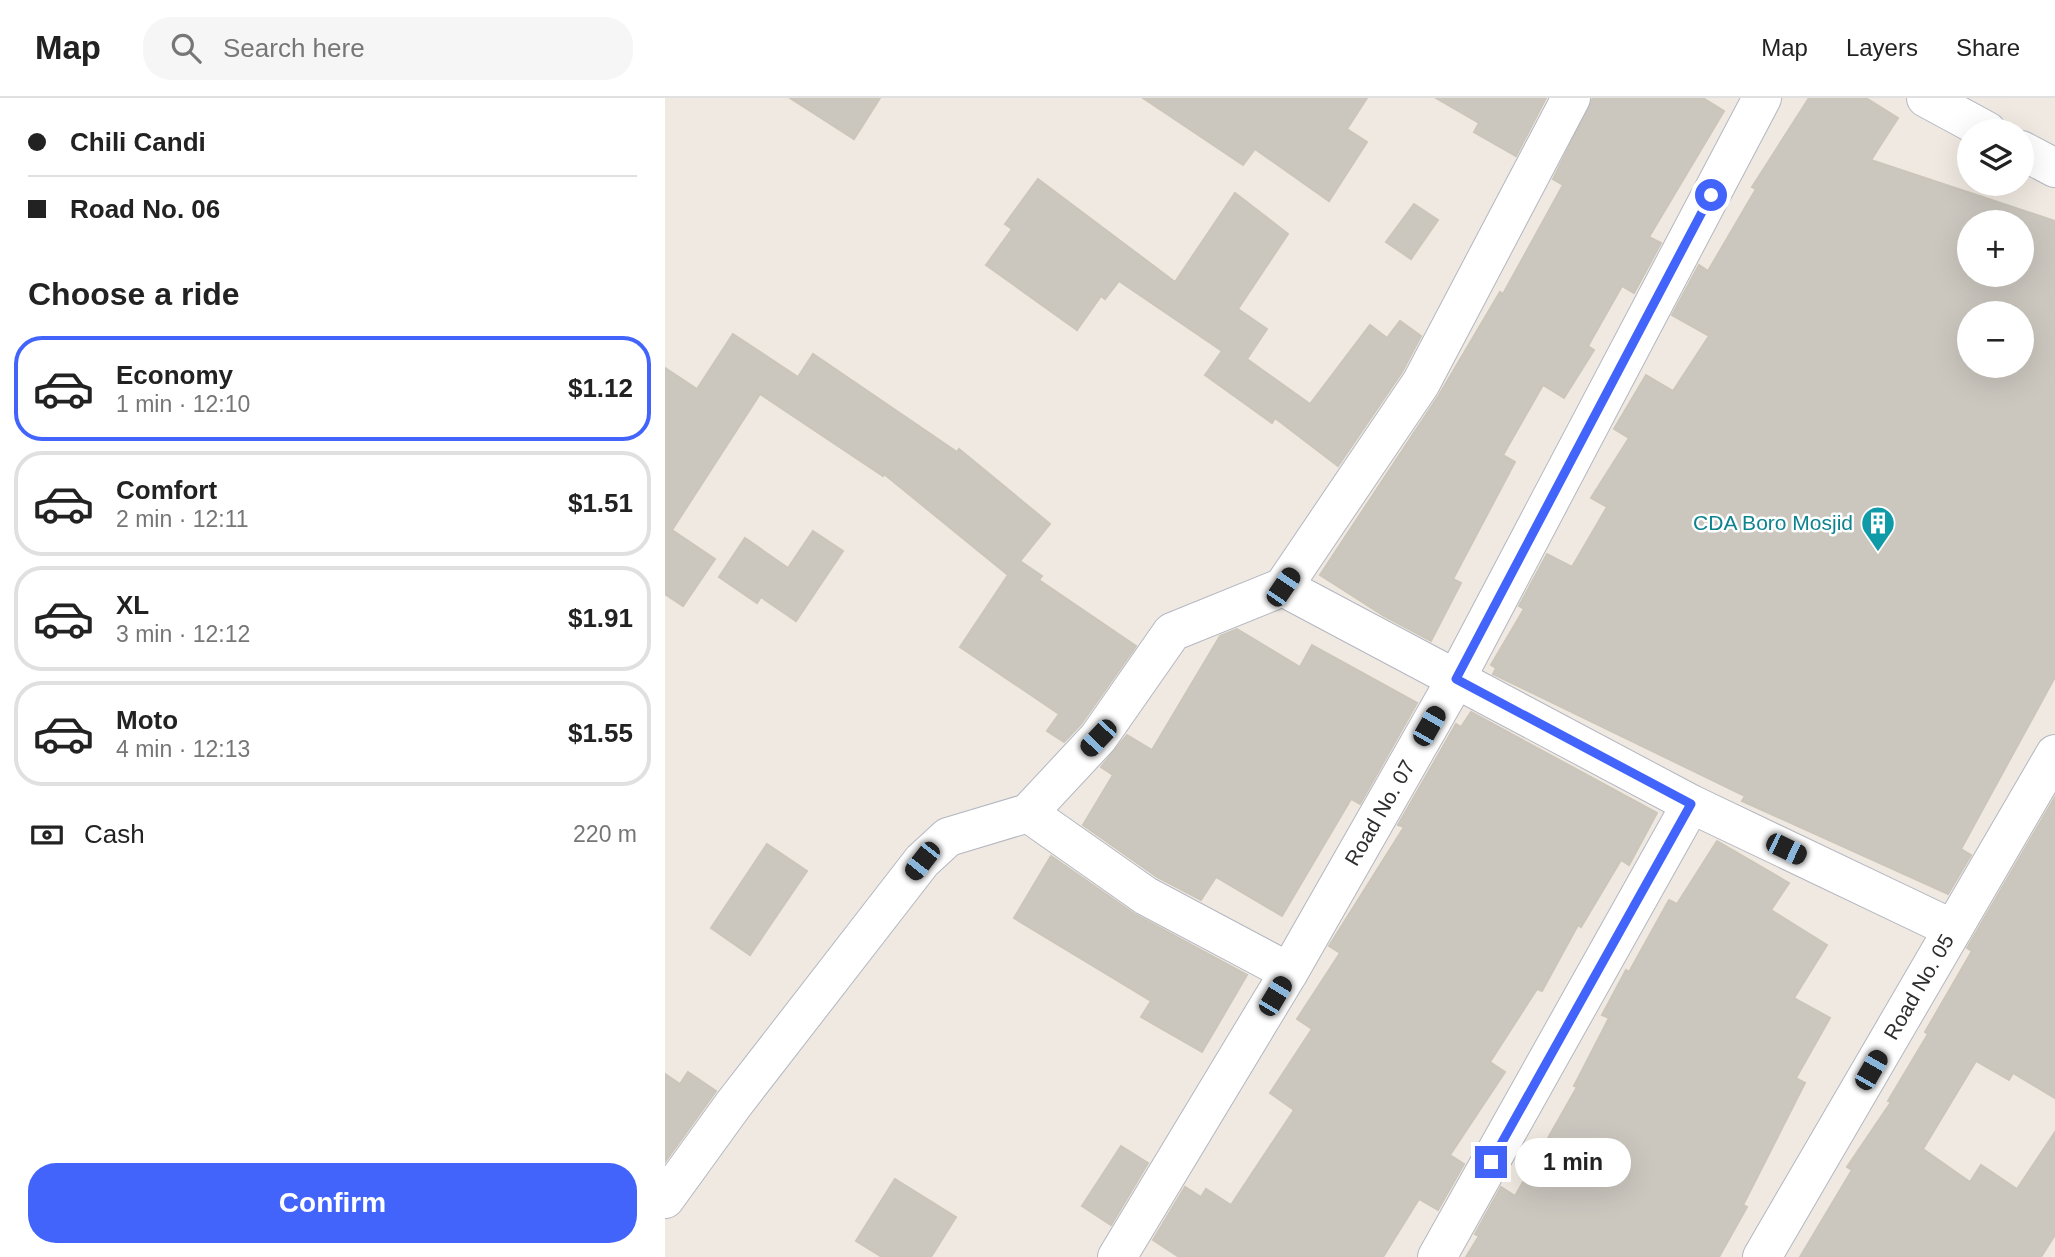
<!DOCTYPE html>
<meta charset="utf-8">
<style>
:root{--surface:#fff;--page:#f6f6f6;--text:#222;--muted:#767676;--line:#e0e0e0;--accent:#4264fb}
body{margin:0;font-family:Helvetica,sans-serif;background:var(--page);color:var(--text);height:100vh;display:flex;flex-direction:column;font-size:26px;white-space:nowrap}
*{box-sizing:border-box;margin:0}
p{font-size:23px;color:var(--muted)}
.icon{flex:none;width:38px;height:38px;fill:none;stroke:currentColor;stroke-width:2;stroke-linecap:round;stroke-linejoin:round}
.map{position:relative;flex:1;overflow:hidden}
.panel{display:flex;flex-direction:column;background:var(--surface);width:665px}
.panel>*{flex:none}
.guide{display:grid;align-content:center;height:154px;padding:0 28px;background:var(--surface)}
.tools{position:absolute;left:1292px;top:21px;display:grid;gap:14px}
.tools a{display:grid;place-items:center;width:77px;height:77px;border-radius:50%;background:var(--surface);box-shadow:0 7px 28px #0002;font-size:35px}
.end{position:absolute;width:32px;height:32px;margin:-16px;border:9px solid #4264fb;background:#fff;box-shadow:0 0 0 4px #fff}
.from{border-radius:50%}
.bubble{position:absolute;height:49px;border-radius:24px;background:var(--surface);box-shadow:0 7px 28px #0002;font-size:23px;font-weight:700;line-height:49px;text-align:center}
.car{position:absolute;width:21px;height:42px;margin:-21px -10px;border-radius:9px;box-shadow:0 0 5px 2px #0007;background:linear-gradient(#222 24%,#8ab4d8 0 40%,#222 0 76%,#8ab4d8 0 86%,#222 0)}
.guide b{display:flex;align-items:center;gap:24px;height:66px;font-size:26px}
.guide b+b{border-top:2px solid var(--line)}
.guide i{width:18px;height:18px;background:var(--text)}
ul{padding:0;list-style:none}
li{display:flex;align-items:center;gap:21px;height:105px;margin:0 14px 10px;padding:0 14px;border:4px solid var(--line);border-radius:28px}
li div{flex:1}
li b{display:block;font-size:26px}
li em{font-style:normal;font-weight:700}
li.current{border-color:var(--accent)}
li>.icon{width:63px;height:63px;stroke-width:1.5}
h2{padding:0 28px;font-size:32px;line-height:84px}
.pay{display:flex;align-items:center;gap:18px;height:77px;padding:0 28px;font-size:26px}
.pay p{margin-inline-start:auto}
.primary-button{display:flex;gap:14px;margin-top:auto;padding:14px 28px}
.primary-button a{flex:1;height:80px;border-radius:28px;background:var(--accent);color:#fff;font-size:28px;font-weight:700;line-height:80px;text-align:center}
header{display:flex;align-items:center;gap:42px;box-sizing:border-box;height:98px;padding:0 35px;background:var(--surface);border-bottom:2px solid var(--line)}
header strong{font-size:33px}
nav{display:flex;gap:38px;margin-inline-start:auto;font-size:24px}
.search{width:490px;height:63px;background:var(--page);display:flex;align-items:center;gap:18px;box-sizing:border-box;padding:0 24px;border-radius:28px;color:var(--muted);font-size:26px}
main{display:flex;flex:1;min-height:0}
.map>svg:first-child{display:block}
.building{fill:#cbc7bf;stroke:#cbc5ba;stroke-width:2;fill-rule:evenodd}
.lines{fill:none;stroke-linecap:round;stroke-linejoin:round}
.minor-casing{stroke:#b4b7c1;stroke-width:40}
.minor{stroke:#fff;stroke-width:38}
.route{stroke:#4264fb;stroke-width:9}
.labels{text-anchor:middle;stroke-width:5;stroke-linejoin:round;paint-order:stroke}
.culture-label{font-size:21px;fill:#0d838f;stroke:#fff;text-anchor:end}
.street-label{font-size:21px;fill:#2e2e2e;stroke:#fff}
</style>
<header>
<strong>Map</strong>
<div class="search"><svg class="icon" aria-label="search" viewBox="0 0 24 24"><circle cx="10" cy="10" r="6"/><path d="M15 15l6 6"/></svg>Search here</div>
<nav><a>Map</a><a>Layers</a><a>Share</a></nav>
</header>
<main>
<section class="panel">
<div class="guide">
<b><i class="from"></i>Chili Candi</b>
<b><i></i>Road No. 06</b>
</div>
<h2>Choose a ride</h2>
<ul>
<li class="current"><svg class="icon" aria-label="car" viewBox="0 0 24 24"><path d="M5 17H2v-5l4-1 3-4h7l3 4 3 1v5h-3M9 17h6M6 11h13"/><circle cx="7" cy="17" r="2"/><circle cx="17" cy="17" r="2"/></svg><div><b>Economy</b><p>1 min · 12:10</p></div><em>$1.12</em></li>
<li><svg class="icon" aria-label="car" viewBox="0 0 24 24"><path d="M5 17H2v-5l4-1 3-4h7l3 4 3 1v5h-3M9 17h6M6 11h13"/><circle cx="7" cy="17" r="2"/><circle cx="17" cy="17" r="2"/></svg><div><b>Comfort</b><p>2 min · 12:11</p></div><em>$1.51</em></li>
<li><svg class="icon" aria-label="car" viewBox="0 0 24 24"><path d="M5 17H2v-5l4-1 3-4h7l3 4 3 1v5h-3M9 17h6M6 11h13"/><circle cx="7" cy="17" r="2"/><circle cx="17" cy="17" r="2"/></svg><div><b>XL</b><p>3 min · 12:12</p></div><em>$1.91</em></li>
<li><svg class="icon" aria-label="car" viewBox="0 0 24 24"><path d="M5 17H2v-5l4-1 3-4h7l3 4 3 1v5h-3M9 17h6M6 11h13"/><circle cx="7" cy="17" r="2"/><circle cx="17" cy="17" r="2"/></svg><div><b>Moto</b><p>4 min · 12:13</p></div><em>$1.55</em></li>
</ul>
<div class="pay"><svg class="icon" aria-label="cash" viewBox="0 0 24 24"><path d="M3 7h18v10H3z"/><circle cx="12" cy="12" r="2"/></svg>Cash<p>220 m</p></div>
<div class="primary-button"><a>Confirm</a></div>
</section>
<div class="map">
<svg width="1390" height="1159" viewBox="0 0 1390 1159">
<rect width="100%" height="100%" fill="#efe9e1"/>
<g class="building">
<polygon points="125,0 215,0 189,41"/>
<polygon points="478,0 702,0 682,31 702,44 664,103 590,51 578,67"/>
<polygon points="771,0 881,0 851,58 809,34 814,25"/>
<polygon points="928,0 1038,0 1059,13 984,139 996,145 969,195 957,188 923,248 929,252 899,300 878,287 838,357 850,364 788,481 796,485 766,543 719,518 655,477 774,297 835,194 838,196 898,87 888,81"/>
<path d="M1144 0H1201L1233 20 1206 62 1390 123V579L1296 751 1306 757 1283 796 1077 703 1080 698 828 576 831 570 826 567 859 511 854 508 882 456 907 469 942 409 926 400 964 340 949 331 981 277 1008 293 1044 238 1007 217 1034 167 1043 173 1091 91 1087 89ZM1304 124H1356V177H1304ZM1304 215H1356V268H1304Z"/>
<polygon points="373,81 510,184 570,95 623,136 573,211 602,231 582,261 645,306 705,227 722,240 735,223 756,238 737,274 673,368 610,320 607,325 540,277 557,253 454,183 440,201 436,198 412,232 321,167 347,131 340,126"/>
<polygon points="749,106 773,122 746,161 721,144"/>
<polygon points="68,236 133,279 148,256 292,354 294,351 385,426 355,463 377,478 374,482 471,548 416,626 399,644 382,633 394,616 295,549 343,477 219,376 218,378 95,296 7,432 50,461 18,508 0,496 0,270 32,291"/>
<polygon points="148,433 178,453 131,523 96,499 92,505 54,479 80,440 123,470"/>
<polygon points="572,531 635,569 647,547 752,605 695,706 686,701 617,818 551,779 536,802 492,779 418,727 448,677 436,669 462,637 487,652 555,538"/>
<polygon points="806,614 992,715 964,767 956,762 916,829 913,827 877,893 872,891 825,964 840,974 785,1057 799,1066 773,1112 754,1101 718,1159 514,1159 488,1142 520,1089 536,1099 541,1091 566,1107 629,1012 605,995 647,931 632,921 675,855 664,848 739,729 733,727 791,626 796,629"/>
<polygon points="1390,699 1390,1000 1348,975 1344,982 1311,963 1258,1051 1305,1084 1316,1067 1352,1091 1390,1034 1390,1137 1376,1159 1135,1159 1187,1072 1182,1069 1226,1004 1223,1003 1263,936 1260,934 1307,853 1302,850"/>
<polygon points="1052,743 1124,785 1106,812 1162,847 1129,900 1165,920 1131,980 1140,985 1078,1107 1082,1109 1054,1159 801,1159 814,1138 810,1136 836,1089 850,1098 912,989 909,988 944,920 937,917 961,872 964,874 1004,802 1012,806"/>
<polygon points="102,746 142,773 85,857 46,830"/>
<polygon points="386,758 471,817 582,877 537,954 476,919 486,903 349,820"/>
<polygon points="23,974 51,993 0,1064 0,976 15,986"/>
<polygon points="456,1048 483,1065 446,1127 417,1108"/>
<polygon points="230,1081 291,1119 266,1159 217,1159 191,1143"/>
</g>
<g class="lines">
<g class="minor-casing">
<g id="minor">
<polyline points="1261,0 1322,33"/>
<polyline points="1356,52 1390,70"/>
<polyline points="618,489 1026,706 1288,831"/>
<polyline points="363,715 481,798 624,874"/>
<polyline points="0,1101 68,1007 257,763 283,739 363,715 433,640 507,534 618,489 756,285 906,0"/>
<polyline points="452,1159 624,874 791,581 1097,0"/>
<polyline points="772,1159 1026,706"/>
<polyline points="1097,1159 1390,656"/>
</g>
</g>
<use href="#minor" class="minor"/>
</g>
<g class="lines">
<polyline class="route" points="826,1064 1026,706 791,581 1046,97"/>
</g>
<defs>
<g id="building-pin" transform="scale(1.75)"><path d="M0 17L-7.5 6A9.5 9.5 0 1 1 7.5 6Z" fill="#0f9aa8" stroke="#fff"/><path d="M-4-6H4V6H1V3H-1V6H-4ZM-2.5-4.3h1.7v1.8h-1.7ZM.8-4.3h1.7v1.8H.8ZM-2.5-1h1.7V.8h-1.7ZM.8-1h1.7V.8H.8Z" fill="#fff"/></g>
</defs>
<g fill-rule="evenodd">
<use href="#building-pin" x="1213" y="425"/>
</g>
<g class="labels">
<g class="culture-label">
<text x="1188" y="432">CDA Boro Mosjid</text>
</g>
<g class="street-label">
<text transform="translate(715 715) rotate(-60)" y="7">Road No. 07</text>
<text transform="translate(1254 889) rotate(-60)" y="7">Road No. 05</text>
</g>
</g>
</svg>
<div class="tools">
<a><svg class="icon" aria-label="layers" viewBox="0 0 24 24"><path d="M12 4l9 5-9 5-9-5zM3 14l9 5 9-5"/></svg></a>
<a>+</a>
<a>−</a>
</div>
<i class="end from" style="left:1046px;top:97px"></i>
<i class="end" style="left:826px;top:1064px"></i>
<div class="bubble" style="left:850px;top:1040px;width:116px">1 min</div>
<i class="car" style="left:618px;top:489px;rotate:34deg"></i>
<i class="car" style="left:764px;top:628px;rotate:30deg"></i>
<i class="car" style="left:433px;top:640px;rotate:223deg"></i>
<i class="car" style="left:1121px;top:751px;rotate:116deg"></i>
<i class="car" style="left:257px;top:763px;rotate:218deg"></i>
<i class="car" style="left:610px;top:898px;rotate:31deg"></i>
<i class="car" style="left:1206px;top:972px;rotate:30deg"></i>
</div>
</main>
